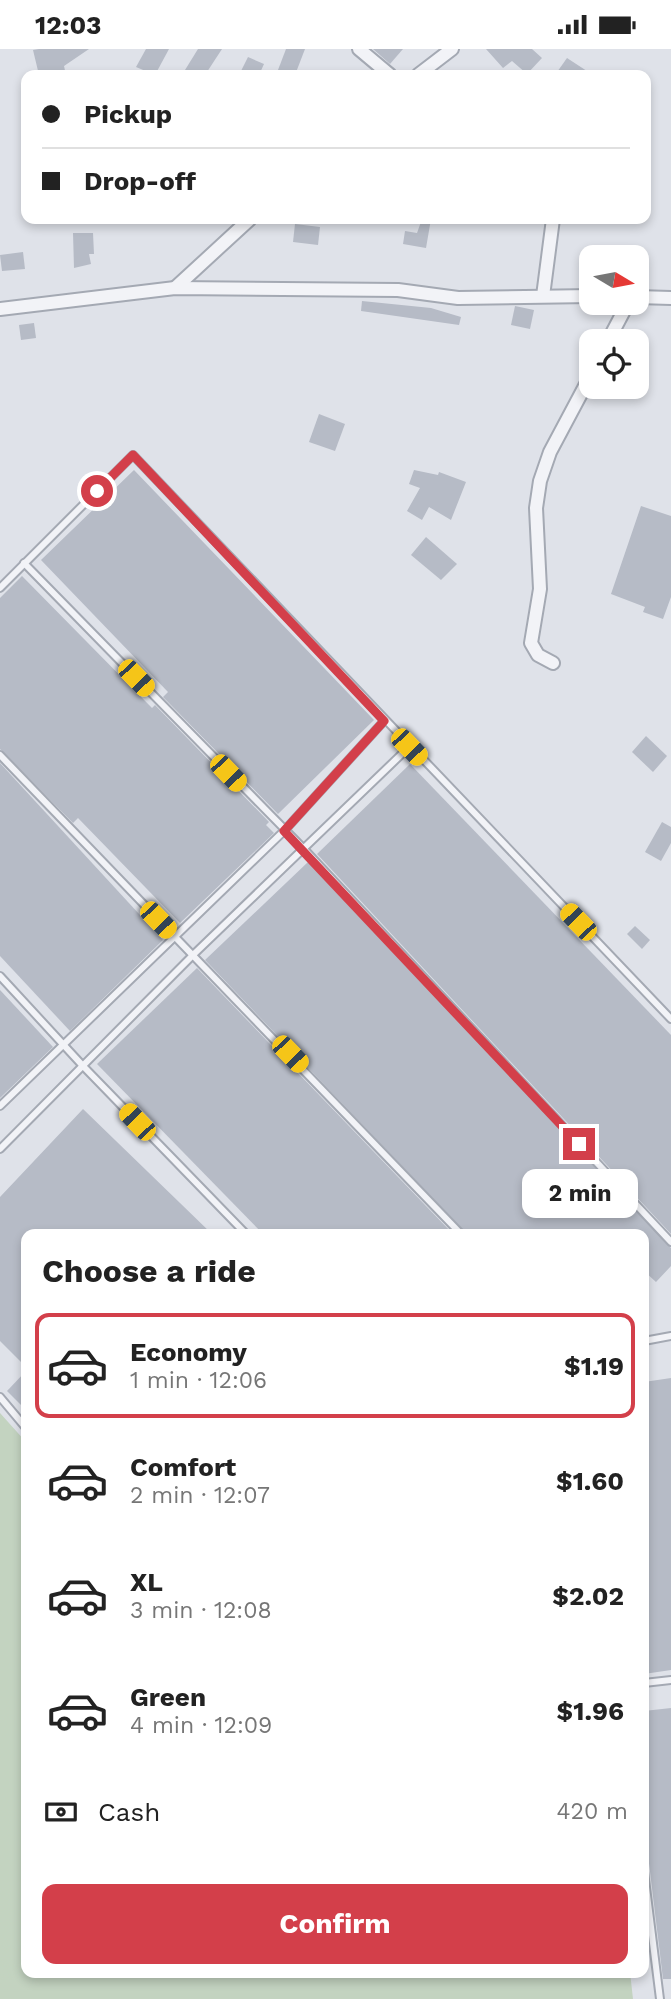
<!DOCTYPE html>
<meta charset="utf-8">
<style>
:root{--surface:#fff;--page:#f6f6f6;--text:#222;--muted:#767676;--line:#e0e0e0;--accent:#d33f4a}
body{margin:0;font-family:"Work Sans",sans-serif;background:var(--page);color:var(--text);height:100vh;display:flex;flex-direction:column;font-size:26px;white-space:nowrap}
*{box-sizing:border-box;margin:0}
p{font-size:23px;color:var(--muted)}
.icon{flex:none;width:38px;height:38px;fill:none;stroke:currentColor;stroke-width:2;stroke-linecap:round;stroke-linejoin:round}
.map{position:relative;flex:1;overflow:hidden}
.drawer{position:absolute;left:21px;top:1180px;width:628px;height:749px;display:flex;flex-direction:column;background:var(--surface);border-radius:14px;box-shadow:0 4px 10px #0003}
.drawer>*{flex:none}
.guide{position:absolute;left:21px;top:21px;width:630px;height:154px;border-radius:14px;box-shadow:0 4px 10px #0003;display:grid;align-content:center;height:154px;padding:0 21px;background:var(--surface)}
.needle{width:46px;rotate:100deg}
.tools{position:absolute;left:579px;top:196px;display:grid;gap:14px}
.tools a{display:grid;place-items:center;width:70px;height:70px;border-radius:14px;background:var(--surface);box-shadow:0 4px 10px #0003;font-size:35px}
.end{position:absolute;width:32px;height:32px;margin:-16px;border:9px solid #d33f4a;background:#fff;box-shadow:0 0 0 4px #fff}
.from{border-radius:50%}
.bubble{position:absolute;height:49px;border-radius:14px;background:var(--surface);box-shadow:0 4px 10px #0003;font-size:23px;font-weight:700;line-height:49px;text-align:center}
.car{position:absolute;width:21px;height:42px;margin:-21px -10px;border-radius:9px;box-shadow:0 0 5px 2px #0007;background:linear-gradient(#f5c518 24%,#345 0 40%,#f5c518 0 76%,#345 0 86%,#f5c518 0)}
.guide b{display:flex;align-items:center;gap:24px;height:66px;font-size:26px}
.guide b+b{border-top:2px solid var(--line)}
.guide i{width:18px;height:18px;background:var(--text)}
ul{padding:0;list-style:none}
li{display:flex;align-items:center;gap:21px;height:105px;margin:0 14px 10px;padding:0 7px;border:4px solid transparent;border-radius:14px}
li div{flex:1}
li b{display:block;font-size:26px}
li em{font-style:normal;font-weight:700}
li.on{border-color:var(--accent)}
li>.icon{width:63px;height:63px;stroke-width:1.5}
h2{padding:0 21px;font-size:32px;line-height:84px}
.pay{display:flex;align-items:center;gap:18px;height:77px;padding:0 21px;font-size:26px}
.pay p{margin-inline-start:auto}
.primary-button{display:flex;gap:14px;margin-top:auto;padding:14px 21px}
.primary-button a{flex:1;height:80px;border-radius:14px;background:var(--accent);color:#fff;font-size:28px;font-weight:700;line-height:80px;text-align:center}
.status{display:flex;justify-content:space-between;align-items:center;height:49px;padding:0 35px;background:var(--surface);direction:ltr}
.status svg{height:19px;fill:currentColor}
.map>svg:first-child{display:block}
.green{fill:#c3d3c0}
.building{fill:#b6bbc6}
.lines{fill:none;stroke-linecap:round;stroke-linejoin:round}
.lane-casing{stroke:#a4a9b3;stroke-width:10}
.street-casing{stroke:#a4a9b3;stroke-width:16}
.lane{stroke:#f2f3f7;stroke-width:6}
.street{stroke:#f2f3f7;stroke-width:12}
.route{stroke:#d33f4a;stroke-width:9}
</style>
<div class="status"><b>12:03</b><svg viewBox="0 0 49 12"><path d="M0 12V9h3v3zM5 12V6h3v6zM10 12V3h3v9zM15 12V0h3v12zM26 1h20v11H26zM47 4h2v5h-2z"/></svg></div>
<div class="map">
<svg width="671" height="1950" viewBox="0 0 671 1950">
<rect width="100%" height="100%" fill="#dfe2e9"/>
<polygon class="green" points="0,1364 26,1393 26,1923 630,1923 633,1950 0,1950"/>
<g class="building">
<polygon points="39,0 89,0 64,17 66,26 39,26 33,1"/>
<polygon points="146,0 169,0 155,26 136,18"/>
<polygon points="198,0 222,0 205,26 194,26 185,21"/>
<polygon points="286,0 305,0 295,26 278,21"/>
<polygon points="373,0 403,0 390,15"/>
<polygon points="486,0 532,0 542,9 527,25 512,12 503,19"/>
<polygon points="248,8 264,15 259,26 239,26"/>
<polygon points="567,9 593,26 555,26"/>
<polygon points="422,170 431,170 426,199 403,195 405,182 417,184"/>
<polygon points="295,175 320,178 318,196 293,193"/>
<polygon points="73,184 93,184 94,205 89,205 91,215 74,219"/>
<polygon points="23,203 25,220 2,222 0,206"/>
<polygon points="362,252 431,259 461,268 459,276 361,262"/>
<polygon points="515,257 534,261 530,280 511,276"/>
<polygon points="34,274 36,289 21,291 19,276"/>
<polygon points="319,365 345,375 335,402 309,393"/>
<polygon points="134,421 374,671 278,765 163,648 168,643 41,511"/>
<polygon points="414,421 438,426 439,423 466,433 451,471 429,458 422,471 407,462 420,439 409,435"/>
<polygon points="641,457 671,467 671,548 663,570 643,563 645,558 611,545"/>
<polygon points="426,488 457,515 441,531 411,506"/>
<polygon points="22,527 152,659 155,656 269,773 266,776 274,784 180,874 78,769 73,774 0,700 0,549"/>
<polygon points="646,687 667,707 653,723 632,703"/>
<polygon points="0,714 163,891 70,982 0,907"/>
<polygon points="410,715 671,986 671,1185 317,805"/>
<polygon points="662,773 671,778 671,794 661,812 645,803"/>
<polygon points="308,813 671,1199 671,1217 656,1233 644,1222 644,1185 467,1185 205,911"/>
<polygon points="635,877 650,891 642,900 627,885"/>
<polygon points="197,919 453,1185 263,1185 97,1015"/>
<polygon points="0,941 53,998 0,1049"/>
<polygon points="83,1060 212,1185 26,1185 26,1318 0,1292 0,1148"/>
<polygon points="26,1322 26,1361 7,1342"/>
<polygon points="671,1329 671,1621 644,1625 644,1333"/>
<polygon points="671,1659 671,1930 663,1930 644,1773 644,1662"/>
</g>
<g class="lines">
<g class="lane-casing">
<g id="lane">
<polyline points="24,514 303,799 671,1193"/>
<polyline points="0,539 133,406 671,970"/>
<polyline points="0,706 461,1185"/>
<polyline points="0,927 83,1017 246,1185"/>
<polyline points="0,1057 284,782 384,672"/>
<polyline points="0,1100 194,905 409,698"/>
<polyline points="644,1292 671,1287"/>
<polyline points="0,1348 26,1379"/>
<polyline points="644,1634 671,1631"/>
<polyline points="644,1822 660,1950"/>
</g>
</g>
<g class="street-casing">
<g id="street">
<polyline points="359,0 390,26"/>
<polyline points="418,26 452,0"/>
<polyline points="175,239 250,170"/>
<polyline points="543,247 553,170"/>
<polyline points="637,248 671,249"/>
<polyline points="0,260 175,239 398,241 458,249 592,247"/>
<polyline points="608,292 628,254"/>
<polyline points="553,614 538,606 531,594 540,540 536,459 540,432 550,403 592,324"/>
</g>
</g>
<use href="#lane" class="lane"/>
<use href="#street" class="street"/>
</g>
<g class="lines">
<polyline class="route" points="97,442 133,406 384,672 284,782 579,1095"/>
</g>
</svg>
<div class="tools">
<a><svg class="needle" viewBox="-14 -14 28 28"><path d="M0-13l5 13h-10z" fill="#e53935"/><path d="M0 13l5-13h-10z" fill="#767676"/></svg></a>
<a><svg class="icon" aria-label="locate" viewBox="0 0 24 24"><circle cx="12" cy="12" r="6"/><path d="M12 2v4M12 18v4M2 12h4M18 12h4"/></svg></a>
</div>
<i class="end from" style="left:97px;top:442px"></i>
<i class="end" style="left:579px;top:1095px"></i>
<div class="bubble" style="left:522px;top:1120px;width:116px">2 min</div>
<i class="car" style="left:136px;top:629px;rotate:136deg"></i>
<i class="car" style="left:409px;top:698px;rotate:136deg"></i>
<i class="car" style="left:228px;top:724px;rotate:136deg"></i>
<i class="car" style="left:158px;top:871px;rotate:136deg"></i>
<i class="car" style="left:578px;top:873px;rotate:316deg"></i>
<i class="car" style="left:290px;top:1005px;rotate:136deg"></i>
<i class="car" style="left:137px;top:1073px;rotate:316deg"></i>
<div class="guide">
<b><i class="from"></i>Pickup</b>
<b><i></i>Drop-off</b>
</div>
<section class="drawer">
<h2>Choose a ride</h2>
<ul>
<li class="on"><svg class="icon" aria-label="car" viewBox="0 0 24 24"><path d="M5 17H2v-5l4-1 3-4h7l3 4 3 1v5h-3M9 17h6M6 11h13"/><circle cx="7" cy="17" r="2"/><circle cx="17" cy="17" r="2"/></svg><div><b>Economy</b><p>1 min · 12:06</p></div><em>$1.19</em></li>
<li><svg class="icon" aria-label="car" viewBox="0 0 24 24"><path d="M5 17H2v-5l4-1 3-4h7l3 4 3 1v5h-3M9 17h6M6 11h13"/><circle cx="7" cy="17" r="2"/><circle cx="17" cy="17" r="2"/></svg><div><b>Comfort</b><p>2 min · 12:07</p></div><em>$1.60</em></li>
<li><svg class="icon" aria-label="car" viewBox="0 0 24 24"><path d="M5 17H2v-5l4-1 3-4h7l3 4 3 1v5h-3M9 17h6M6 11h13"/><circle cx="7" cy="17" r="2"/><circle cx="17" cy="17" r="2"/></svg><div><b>XL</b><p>3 min · 12:08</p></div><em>$2.02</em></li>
<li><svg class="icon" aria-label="car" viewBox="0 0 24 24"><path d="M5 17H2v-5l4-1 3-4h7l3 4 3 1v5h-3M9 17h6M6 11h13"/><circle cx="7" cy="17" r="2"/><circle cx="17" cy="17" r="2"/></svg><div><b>Green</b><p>4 min · 12:09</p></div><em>$1.96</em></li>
</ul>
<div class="pay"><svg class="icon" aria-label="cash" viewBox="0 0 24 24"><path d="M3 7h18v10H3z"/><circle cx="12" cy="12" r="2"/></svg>Cash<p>420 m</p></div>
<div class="primary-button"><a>Confirm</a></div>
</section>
</div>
